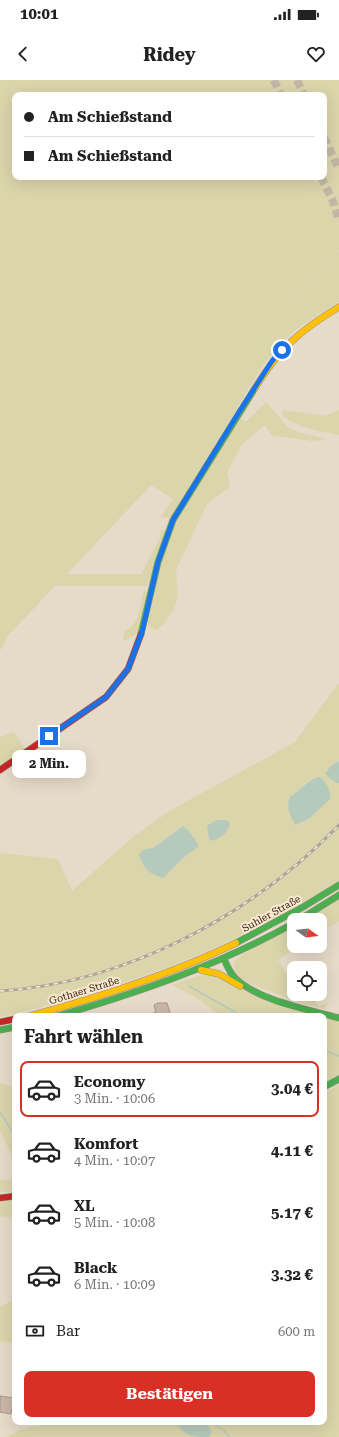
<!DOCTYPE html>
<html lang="de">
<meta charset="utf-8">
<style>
:root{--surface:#fff;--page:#f2f2f2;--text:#222;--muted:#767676;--line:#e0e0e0;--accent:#d93025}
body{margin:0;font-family:"Roboto Serif",serif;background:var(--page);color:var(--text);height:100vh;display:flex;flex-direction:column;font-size:15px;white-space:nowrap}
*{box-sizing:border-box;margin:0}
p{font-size:13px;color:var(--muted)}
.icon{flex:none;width:22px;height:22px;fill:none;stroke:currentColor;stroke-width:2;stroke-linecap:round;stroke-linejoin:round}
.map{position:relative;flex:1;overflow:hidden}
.sheet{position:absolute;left:12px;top:933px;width:315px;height:412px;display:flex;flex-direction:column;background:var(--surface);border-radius:8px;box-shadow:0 4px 16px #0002}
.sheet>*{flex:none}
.guide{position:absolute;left:12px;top:12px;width:315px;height:88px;border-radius:8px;box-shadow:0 4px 16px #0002;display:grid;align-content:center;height:88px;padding:0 12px;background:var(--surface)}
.needle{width:26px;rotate:104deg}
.controls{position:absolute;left:287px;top:833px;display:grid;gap:8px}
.controls a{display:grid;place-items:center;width:40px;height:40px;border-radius:8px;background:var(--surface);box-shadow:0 4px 16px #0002;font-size:20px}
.end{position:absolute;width:18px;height:18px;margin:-9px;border:5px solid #1a73e8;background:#fff;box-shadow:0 0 0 2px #fff}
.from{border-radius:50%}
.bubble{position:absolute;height:28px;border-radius:8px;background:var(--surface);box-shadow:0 4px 16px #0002;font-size:13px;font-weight:700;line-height:28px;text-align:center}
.guide b{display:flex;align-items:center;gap:14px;height:38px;font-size:15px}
.guide b+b{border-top:1px solid var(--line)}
.guide i{width:10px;height:10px;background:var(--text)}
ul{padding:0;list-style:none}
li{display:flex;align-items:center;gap:12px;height:56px;margin:0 8px 6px;padding:0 4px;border:2px solid transparent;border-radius:8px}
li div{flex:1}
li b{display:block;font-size:15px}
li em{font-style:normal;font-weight:700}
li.current{border-color:var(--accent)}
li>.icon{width:36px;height:36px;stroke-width:1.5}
h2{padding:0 12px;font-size:18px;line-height:48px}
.pay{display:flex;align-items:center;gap:10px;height:44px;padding:0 12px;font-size:15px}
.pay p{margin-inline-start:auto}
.cta{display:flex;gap:8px;margin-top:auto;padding:8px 12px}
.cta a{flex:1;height:46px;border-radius:8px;background:var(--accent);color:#fff;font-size:16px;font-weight:700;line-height:46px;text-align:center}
.status{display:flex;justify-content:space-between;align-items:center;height:28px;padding:0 20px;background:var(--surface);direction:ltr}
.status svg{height:11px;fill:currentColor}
header{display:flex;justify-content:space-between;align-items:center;height:52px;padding:0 12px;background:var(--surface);font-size:18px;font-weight:700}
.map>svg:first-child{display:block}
.green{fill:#dad5aa;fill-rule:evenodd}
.water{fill:#b6cabc}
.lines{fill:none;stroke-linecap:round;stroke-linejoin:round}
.stream{stroke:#b6cabc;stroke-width:1.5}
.building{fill:#cab7aa;stroke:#a69589}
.highway-tunnel{stroke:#c4b6a6;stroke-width:8;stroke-dasharray:8 4;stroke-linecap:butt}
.fast-casing{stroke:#9a8f83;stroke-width:7}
.slow-casing{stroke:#9a8f83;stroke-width:7}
.jam-casing{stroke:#9a8f83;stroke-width:7}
.fast{stroke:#4caf50;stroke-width:6}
.slow{stroke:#ffc107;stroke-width:6}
.jam{stroke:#c62828;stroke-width:6}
.rail-casing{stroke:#aca59c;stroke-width:3}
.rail{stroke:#f9e8ce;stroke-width:1.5;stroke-dasharray:4.5;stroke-linecap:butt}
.route{stroke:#1a73e8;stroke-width:5}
.labels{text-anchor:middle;stroke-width:4;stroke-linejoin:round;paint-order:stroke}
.street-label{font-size:10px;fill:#3a271b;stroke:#f9e8ce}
</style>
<div class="status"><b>10:01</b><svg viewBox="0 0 49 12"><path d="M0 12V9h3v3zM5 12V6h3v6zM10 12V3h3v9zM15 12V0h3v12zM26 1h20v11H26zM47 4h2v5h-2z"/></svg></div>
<header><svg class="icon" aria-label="back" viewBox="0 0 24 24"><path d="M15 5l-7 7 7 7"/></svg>Ridey<svg class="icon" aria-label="heart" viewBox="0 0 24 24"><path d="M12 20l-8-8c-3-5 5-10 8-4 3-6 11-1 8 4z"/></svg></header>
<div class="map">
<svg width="339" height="1357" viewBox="0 0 339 1357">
<rect width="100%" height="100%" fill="#e6dac9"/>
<g class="green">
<path d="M0 0H339V170L281 228 339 171V222C322 232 305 242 290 255 262 280 240 321 224 355L241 338 247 341 266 322 288 347 301 353 326 359 312 361 271 355 265 345 242 364 227 393 230 407 207 424 176 490 178 517 175 526 164 544 156 550 149 547 146 537 172 437 160 438 173 419 151 405 67 494H141L160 458 161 450H166L149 502 146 506H55L7 557 0 571ZM15 15H324V97H15Z"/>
<path d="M282 330 324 336 339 330V355C317 350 302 350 283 336Z"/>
<path d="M144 511 148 512 138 553 126 560H123L125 550C139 548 140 523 144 511Z"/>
<path d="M339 603V681L337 682 336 703H339V800C236 868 120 910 0 937V773L58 779 72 811 134 756 171 730 295 662ZM310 701 330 719 310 738 295 745 290 717ZM183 746 199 766 183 778 173 789 145 769 153 768Z"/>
<polygon points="14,652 27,672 0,690 0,657"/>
<polygon points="339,818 339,841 320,853 320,840 304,840"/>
<polygon points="294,846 294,866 298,866 278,880 294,906 294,914 299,914 301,917 306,914 310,914 319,927 325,923 328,924 324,929 292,920 249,903 239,898 234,892 234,882 243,874"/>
<polygon points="210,879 211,881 176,895 87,924 40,936 125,911"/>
<polygon points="209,892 260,916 323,936 221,936 197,918 172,905"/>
<polygon points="324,936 339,941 339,995 324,1004 324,987 329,984 324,982"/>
<polygon points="0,1003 15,1007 15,1082 0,1051"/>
<polygon points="339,1005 339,1357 7,1357 19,1350 59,1342 324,1342 324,1013"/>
<polygon points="15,1099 15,1111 0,1112 0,1100"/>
<path d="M14 1120 15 1134C11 1139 5 1137 0 1136V1122Z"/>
<polygon points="15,1219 15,1264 0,1261 0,1227"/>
</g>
<g class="water">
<polygon points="339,681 339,703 336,703 325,694 331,686"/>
<path d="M318 697 322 698C326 703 332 712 330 719L310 738 295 745C291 736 285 727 290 717L310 701Z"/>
<path d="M220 740H227L230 744C228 753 221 757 213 761L209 759 207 746 214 741Z"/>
<path d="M183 746 189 751 199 766 183 778 163 798C150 795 142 787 139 774L145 769 153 768Z"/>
<path d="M175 1342H206L212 1352 209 1357C191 1357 186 1357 175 1342Z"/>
</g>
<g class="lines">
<g class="stream">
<polyline points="189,906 242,936"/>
<polyline points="324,970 339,976"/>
<polyline points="0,1032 15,1056"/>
<polyline points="211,1342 223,1350 230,1357"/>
</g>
</g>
<g class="building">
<polygon points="158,923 167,923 171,936 147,936 156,932 154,925"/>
<polygon points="0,1316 14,1318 11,1334 0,1332"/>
</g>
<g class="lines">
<g class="highway-tunnel">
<polyline points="274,0 281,15"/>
<polyline points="297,0 304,15"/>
<polyline points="324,57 339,89"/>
<polyline points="321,97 333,121 339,141"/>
</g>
<g class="fast-casing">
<g id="fast">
<polyline points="141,554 158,482 173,440 255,308"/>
<polyline points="299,840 339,815"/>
<polyline points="236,863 303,827 339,805"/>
<path d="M224 879C227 886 230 893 235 898 259 921 307 929 339 938"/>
<path d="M58 936C140 912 219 885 294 843"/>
<polyline points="0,950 15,947"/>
<polyline points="324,1007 339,999"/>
</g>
</g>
<g class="slow-casing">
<g id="slow">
<path d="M255 308C279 269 299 251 339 227"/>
<polyline points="201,890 219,894 240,906"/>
<path d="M30 936C100 917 170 895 236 863"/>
</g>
</g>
<g class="jam-casing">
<g id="jam">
<polyline points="0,690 106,617 128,589 141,554"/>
<polyline points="0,942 15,939"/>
<polyline points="0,1118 15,1116"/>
</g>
</g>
<use href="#fast" class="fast"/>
<use href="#slow" class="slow"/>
<use href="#jam" class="jam"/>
<g class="rail-casing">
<path id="rail" d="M0 911C126 903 252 835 339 745"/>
</g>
<use href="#rail" class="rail"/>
</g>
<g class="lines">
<polyline class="route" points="49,656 106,617 128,589 142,552 158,482 173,440 239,332 272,281 282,270"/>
</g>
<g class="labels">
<g class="street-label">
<text transform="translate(271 833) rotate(-29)" y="4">Suhler Straße</text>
<text transform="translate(84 910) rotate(-17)" y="4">Gothaer Straße</text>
</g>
</g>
</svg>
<div class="controls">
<a><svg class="needle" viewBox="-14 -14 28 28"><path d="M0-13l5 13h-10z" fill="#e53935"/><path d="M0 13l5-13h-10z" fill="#767676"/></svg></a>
<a><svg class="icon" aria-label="locate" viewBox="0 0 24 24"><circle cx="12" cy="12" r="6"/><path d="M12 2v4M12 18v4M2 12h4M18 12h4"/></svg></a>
</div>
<i class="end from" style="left:282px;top:270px"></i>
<i class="end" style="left:49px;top:656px"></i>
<div class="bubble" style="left:12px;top:670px;width:74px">2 Min.</div>
<div class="guide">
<b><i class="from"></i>Am Schießstand</b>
<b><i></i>Am Schießstand</b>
</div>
<section class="sheet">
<h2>Fahrt wählen</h2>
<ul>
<li class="current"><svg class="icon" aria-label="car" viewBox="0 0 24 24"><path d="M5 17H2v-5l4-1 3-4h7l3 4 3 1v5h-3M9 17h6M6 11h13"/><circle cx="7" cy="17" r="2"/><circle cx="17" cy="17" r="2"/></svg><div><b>Economy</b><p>3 Min. · 10:06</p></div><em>3.04 €</em></li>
<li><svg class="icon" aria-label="car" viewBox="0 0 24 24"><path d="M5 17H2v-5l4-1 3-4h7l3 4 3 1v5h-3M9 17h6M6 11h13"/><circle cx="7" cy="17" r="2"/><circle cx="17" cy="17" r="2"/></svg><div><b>Komfort</b><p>4 Min. · 10:07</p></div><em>4.11 €</em></li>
<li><svg class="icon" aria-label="car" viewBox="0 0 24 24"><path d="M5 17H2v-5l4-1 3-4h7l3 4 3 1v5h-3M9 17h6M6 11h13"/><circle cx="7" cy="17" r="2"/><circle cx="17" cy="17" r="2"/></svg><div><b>XL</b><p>5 Min. · 10:08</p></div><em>5.17 €</em></li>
<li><svg class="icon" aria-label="car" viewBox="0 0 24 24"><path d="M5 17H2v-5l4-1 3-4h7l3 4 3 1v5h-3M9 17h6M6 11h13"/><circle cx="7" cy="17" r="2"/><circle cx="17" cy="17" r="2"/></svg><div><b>Black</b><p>6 Min. · 10:09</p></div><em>3.32 €</em></li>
</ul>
<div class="pay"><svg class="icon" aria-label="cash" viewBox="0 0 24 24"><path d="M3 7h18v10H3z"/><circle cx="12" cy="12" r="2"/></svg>Bar<p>600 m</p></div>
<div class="cta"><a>Bestätigen</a></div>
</section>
</div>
